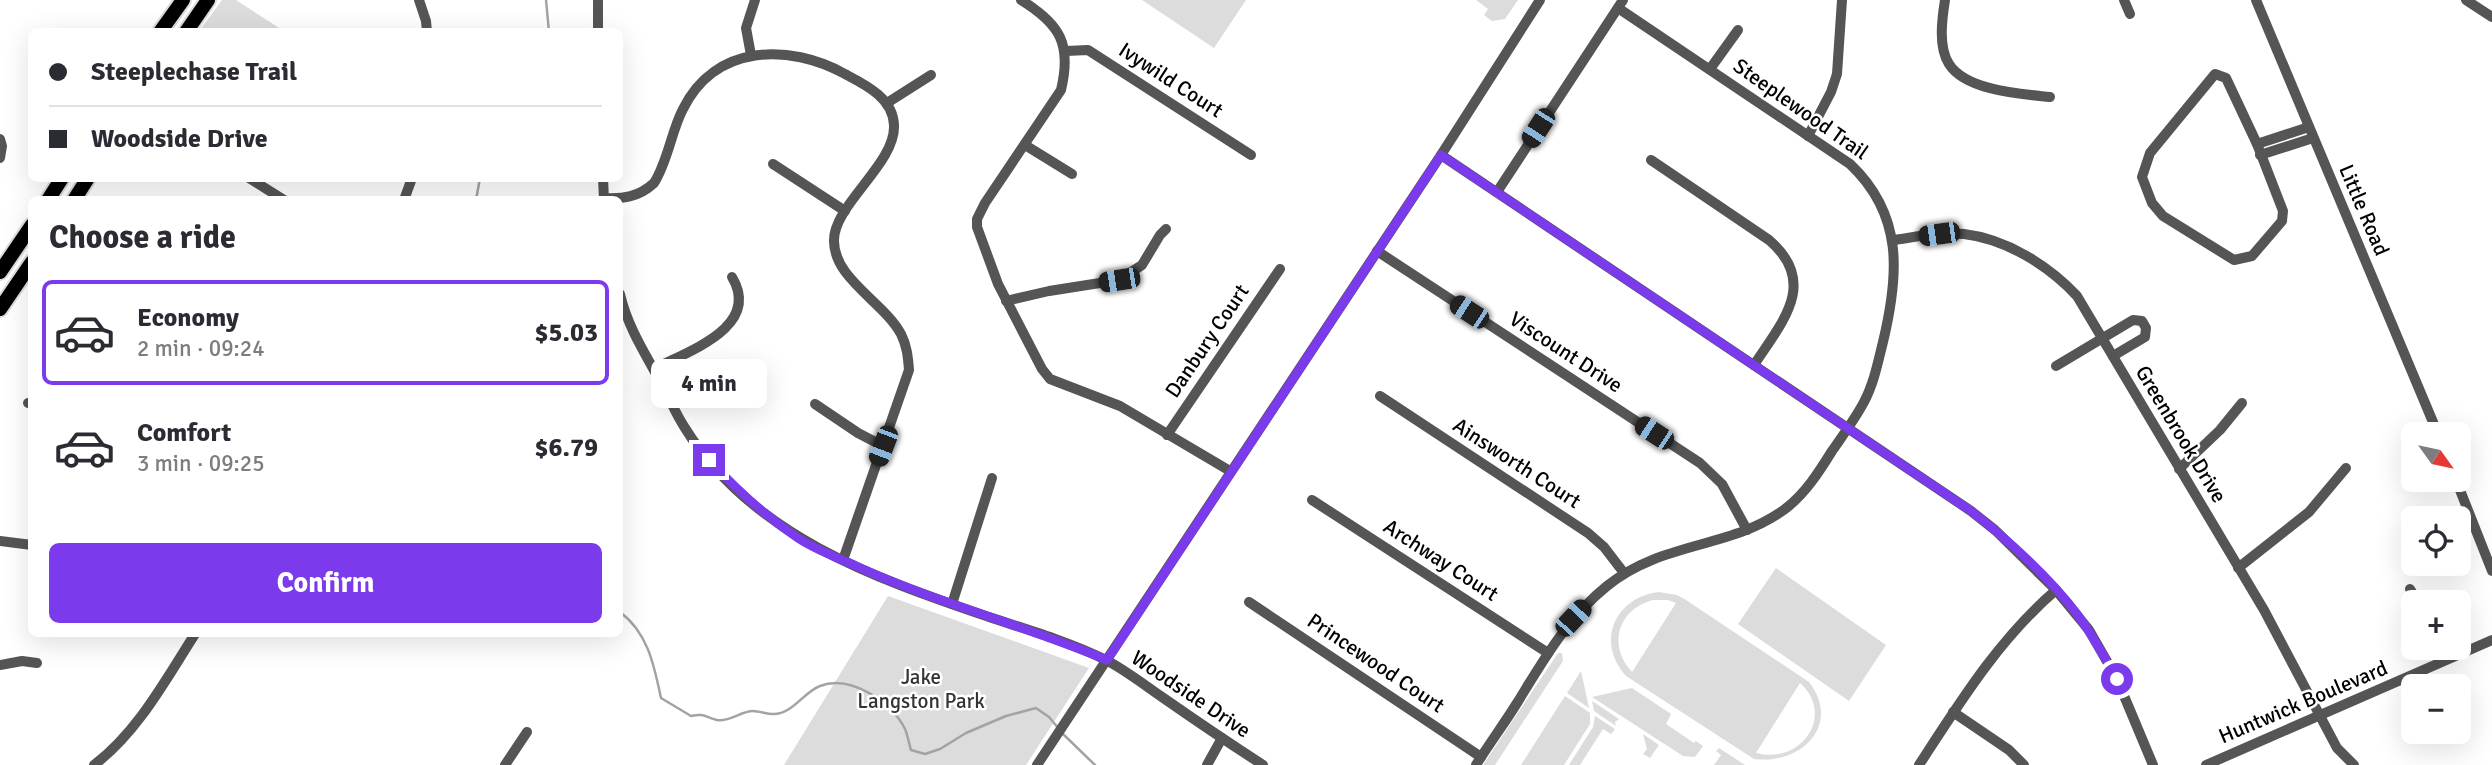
<!DOCTYPE html>
<meta charset="utf-8">
<style>
:root{--surface:#fff;--page:#f7f7f7;--text:#2b2b33;--muted:#7c7c81;--line:#e1e1e2;--accent:#7c3aed}
body{margin:0;font-family:Signika,sans-serif;background:var(--page);color:var(--text);height:100vh;display:flex;flex-direction:column;font-size:26px;white-space:nowrap}
*{box-sizing:border-box;margin:0}
p{font-size:23px;color:var(--muted)}
.icon{flex:none;width:38px;height:38px;fill:none;stroke:currentColor;stroke-width:2;stroke-linecap:round;stroke-linejoin:round}
.map{position:relative;flex:1;overflow:hidden}
.details{position:absolute;left:28px;top:196px;width:595px;height:441px;display:flex;flex-direction:column;background:var(--surface);border-radius:10px;box-shadow:0 7px 28px #0002}
.details>*{flex:none}
.guide{position:absolute;left:28px;top:28px;width:595px;height:154px;border-radius:10px;box-shadow:0 7px 28px #0002;display:grid;align-content:center;height:154px;padding:0 21px;background:var(--surface)}
.needle{width:46px;rotate:123deg}
.controls{position:absolute;left:2401px;top:422px;display:grid;gap:14px}
.controls a{display:grid;place-items:center;width:70px;height:70px;border-radius:10px;background:var(--surface);box-shadow:0 7px 28px #0002;font-size:35px}
.end{position:absolute;width:32px;height:32px;margin:-16px;border:9px solid #7c3aed;background:#fff;box-shadow:0 0 0 4px #fff}
.from{border-radius:50%}
.bubble{position:absolute;height:49px;border-radius:10px;background:var(--surface);box-shadow:0 7px 28px #0002;font-size:23px;font-weight:700;line-height:49px;text-align:center}
.car{position:absolute;width:21px;height:42px;margin:-21px -10px;border-radius:9px;box-shadow:0 0 5px 2px #0007;background:linear-gradient(#222 24%,#8ab4d8 0 40%,#222 0 76%,#8ab4d8 0 86%,#222 0)}
.guide b{display:flex;align-items:center;gap:24px;height:66px;font-size:26px}
.guide b+b{border-top:2px solid var(--line)}
.guide i{width:18px;height:18px;background:var(--text)}
ul{padding:0;list-style:none}
li{display:flex;align-items:center;gap:21px;height:105px;margin:0 14px 10px;padding:0 7px;border:4px solid transparent;border-radius:10px}
li div{flex:1}
li b{display:block;font-size:26px}
li em{font-style:normal;font-weight:700}
li.active{border-color:var(--accent)}
li>.icon{width:63px;height:63px;stroke-width:1.5}
h2{padding:0 21px;font-size:32px;line-height:84px}
.button{display:flex;gap:14px;margin-top:auto;padding:14px 21px}
.button a{flex:1;height:80px;border-radius:10px;background:var(--accent);color:#fff;font-size:28px;font-weight:700;line-height:80px;text-align:center}
.map>svg:first-child{display:block}
.green{fill:#dcdcdc;fill-rule:evenodd}
.lines{fill:none;stroke-linecap:round;stroke-linejoin:round}
.stream{stroke:#a3a3a3;stroke-width:2.5}
.major-casing{stroke:#dbdbdb;stroke-width:18}
.minor{stroke:#555;stroke-width:10}
.major{stroke:#000;stroke-width:14}
.route{stroke:#7c3aed;stroke-width:9}
.labels{text-anchor:middle;stroke-width:5;stroke-linejoin:round;paint-order:stroke}
.street-label{font-size:21px;fill:#000;stroke:#fff}
.park-label{font-size:21px;fill:#333;stroke:#fff}
</style>
<div class="map">
<svg width="2492" height="765" viewBox="0 0 2492 765">
<rect width="100%" height="100%" fill="#fff"/>
<g class="green">
<polygon points="222,0 236,0 284,31 199,31"/>
<polygon points="1142,0 1246,0 1214,48"/>
<polygon points="1476,0 1518,0 1505,19 1492,21 1484,15 1488,9"/>
<polygon points="1776,568 1886,645 1849,701 1738,624"/>
<path d="M1659 592 1677 595 1686 600 1809 682C1841 723 1804 765 1754 759L1626 676C1595 642 1615 597 1659 592ZM1653 600H1668L1676 603 1632 672C1607 646 1618 609 1653 600ZM1800 683C1836 715 1801 765 1756 753Z"/>
<polygon points="888,596 1089,668 1026,765 784,765"/>
<polygon points="1558,653 1562,653 1563,661 1495,765 1483,765"/>
<polygon points="1581,671 1589,708 1567,693"/>
<polygon points="1632,688 1671,714 1666,724 1694,743 1696,741 1703,746 1695,757 1683,756 1592,697"/>
<polygon points="1565,696 1590,713 1590,724 1564,765 1521,765"/>
<polygon points="1592,701 1619,719 1615,722 1616,726 1594,711"/>
<polygon points="1595,716 1615,729 1611,734 1603,729 1580,765 1569,765 1593,727"/>
<polygon points="1643,734 1659,745 1650,758 1643,754 1647,749"/>
<polygon points="1719,748 1745,765 1714,765 1721,755 1716,751"/>
</g>
<g class="lines">
<g class="stream">
<polyline points="546,0 549,32"/>
<polyline points="476,200 480,178"/>
<path d="M620 612C648 633 654 665 661 698L691 716C705 713 705 717 717 720 730 722 741 711 753 711 760 711 768 715 775 714 793 713 804 692 820 686 850 674 892 702 905 729 908 736 909 744 911 750L925 754 940 749 966 733 1006 716 1036 708 1049 717 1059 729"/>
<polyline points="1063,734 1095,765"/>
</g>
<g class="major-casing">
<g id="major">
<polyline points="160,32 183,0"/>
<polyline points="186,32 208,0"/>
<polyline points="48,200 62,178"/>
<polyline points="74,200 88,178"/>
<polyline points="0,272 32,225"/>
<polyline points="0,309 32,262"/>
</g>
</g>
<g class="minor">
<polyline points="419,0 426,21 427,32"/>
<polyline points="598,0 598,32"/>
<path d="M1021 0C1060 24 1072 44 1061 90L985 203 977 219V227L998 284 1042 369 1050 379 1120 406 1230 471"/>
<path d="M1945 0C1942 19 1938 47 1949 64 1966 91 2022 94 2050 97"/>
<polyline points="2124,0 2130,14"/>
<polyline points="2256,0 2438,434"/>
<polyline points="2466,0 2492,17"/>
<polyline points="1066,51 1088,50 1251,155"/>
<polyline points="751,55 746,28 755,0"/>
<polyline points="1710,69 1738,30"/>
<polygon points="2215,74 2226,78 2257,144 2283,211 2282,221 2252,256 2234,260 2163,216 2152,203 2142,177 2150,153"/>
<polyline points="887,103 931,75"/>
<polyline points="1808,136 1831,92 1837,74 1842,0"/>
<polyline points="0,139 2,146 0,158"/>
<polyline points="2257,144 2309,127"/>
<polyline points="1025,145 1072,174"/>
<polyline points="1441,155 1971,511 1995,530 2056,590 2089,630 2117,679 2153,765"/>
<polyline points="2260,155 2313,138"/>
<path d="M1651 160 1769 240C1819 283 1782 322 1754 365"/>
<polyline points="773,164 845,211"/>
<polyline points="249,178 284,200"/>
<polyline points="603,178 604,200"/>
<polyline points="1497,192 1623,0"/>
<path d="M604 198C623 199 639 197 654 183 668 161 671 132 683 109 715 44 789 43 845 74 866 85 893 98 894 125 896 164 833 205 834 241 834 279 884 302 901 334 907 346 908 357 909 370L843 560"/>
<polyline points="404,200 412,178"/>
<path d="M1893 240C1916 237 1940 232 1964 234 2006 239 2048 265 2077 296L2264 610 2337 748 2354 765"/>
<polyline points="1377,251 1700,463 1722,484 1747,530"/>
<path d="M620 294C628 329 648 358 665 390 671 402 677 416 685 428 752 536 875 578 989 617 1028 630 1067 641 1104 659 1124 669 1143 684 1162 697 1195 720 1229 743 1263 765"/>
<polyline points="1006,301 1049,291 1119,280 1142,265 1160,235 1166,229"/>
<polyline points="2056,366 2133,320 2142,321 2146,328 2145,337 2113,356"/>
<path d="M654 369C688 351 762 327 732 277"/>
<polyline points="1380,396 1588,533 1604,547 1624,573"/>
<polyline points="28,403 32,404"/>
<polyline points="815,404 858,433 883,446"/>
<polyline points="1167,435 1280,269"/>
<polyline points="2179,469 2220,430 2242,403"/>
<polyline points="2456,480 2492,571"/>
<polyline points="1312,500 1548,653"/>
<polyline points="0,541 32,545"/>
<polyline points="2238,568 2309,512 2346,468"/>
<polyline points="2410,589 2418,602"/>
<polyline points="1249,602 1481,757"/>
<polyline points="952,604 992,478"/>
<polyline points="0,665 22,661 37,663"/>
<polyline points="1953,712 2009,750 2024,765"/>
<path d="M94 765C138 732 166 679 195 634"/>
<polyline points="505,765 527,732"/>
<polyline points="1037,765 1441,155 1540,0"/>
<polyline points="1207,765 1222,738"/>
<path d="M1476 765C1489 744 1504 724 1517 703 1543 661 1567 618 1607 586 1662 541 1731 549 1785 509 1805 494 1819 472 1832 451 1843 435 1855 419 1864 402 1874 383 1878 362 1883 342 1899 275 1904 215 1850 164L1618 8"/>
<path d="M1919 765C1960 702 1999 639 2056 590"/>
<polyline points="2206,765 2492,640"/>
</g>
<use href="#major" class="major"/>
</g>
<g class="lines">
<path class="route" d="M709 460C736 489 765 516 798 538 816 550 836 557 856 566 937 603 1024 625 1107 660L1441 155 1971 511C2007 539 2050 578 2077 614 2092 634 2104 657 2117 679"/>
</g>
<g class="labels">
<g class="street-label">
<text transform="translate(1171 80) rotate(33)" y="7">Ivywild Court</text>
<text transform="translate(1801 109) rotate(35)" y="7">Steeplewood Trail</text>
<text transform="translate(2364 210) rotate(67)" y="7">Little Road</text>
<text transform="translate(1207 341) rotate(-56)" y="7">Danbury Court</text>
<text transform="translate(1566 352) rotate(33)" y="7">Viscount Drive</text>
<text transform="translate(2181 434) rotate(59)" y="7">Greenbrook Drive</text>
<text transform="translate(1517 463) rotate(33)" y="7">Ainsworth Court</text>
<text transform="translate(1441 560) rotate(33)" y="7">Archway Court</text>
<text transform="translate(1376 663) rotate(34)" y="7">Princewood Court</text>
<text transform="translate(1191 694) rotate(34)" y="7">Woodside Drive</text>
<text transform="translate(2303 702) rotate(-23)" y="7">Huntwick Boulevard</text>
</g>
<g class="park-label">
<text x="921" y="684">Jake<tspan x="921" dy="24">Langston Park</tspan></text>
</g>
</g>
</svg>
<div class="controls">
<a><svg class="needle" viewBox="-14 -14 28 28"><path d="M0-13l5 13h-10z" fill="#e53935"/><path d="M0 13l5-13h-10z" fill="#7c7c81"/></svg></a>
<a><svg class="icon" aria-label="locate" viewBox="0 0 24 24"><circle cx="12" cy="12" r="6"/><path d="M12 2v4M12 18v4M2 12h4M18 12h4"/></svg></a>
<a>+</a>
<a>−</a>
</div>
<i class="end from" style="left:2117px;top:679px"></i>
<i class="end" style="left:709px;top:460px"></i>
<div class="bubble" style="left:651px;top:359px;width:116px">4 min</div>
<i class="car" style="left:1538px;top:128px;rotate:213deg"></i>
<i class="car" style="left:1939px;top:234px;rotate:262deg"></i>
<i class="car" style="left:1119px;top:280px;rotate:261deg"></i>
<i class="car" style="left:1469px;top:312px;rotate:303deg"></i>
<i class="car" style="left:1654px;top:433px;rotate:303deg"></i>
<i class="car" style="left:883px;top:446px;rotate:201deg"></i>
<i class="car" style="left:1573px;top:618px;rotate:43deg"></i>
<div class="guide">
<b><i class="from"></i>Steeplechase Trail</b>
<b><i></i>Woodside Drive</b>
</div>
<section class="details">
<h2>Choose a ride</h2>
<ul>
<li class="active"><svg class="icon" aria-label="car" viewBox="0 0 24 24"><path d="M5 17H2v-5l4-1 3-4h7l3 4 3 1v5h-3M9 17h6M6 11h13"/><circle cx="7" cy="17" r="2"/><circle cx="17" cy="17" r="2"/></svg><div><b>Economy</b><p>2 min · 09:24</p></div><em>$5.03</em></li>
<li><svg class="icon" aria-label="car" viewBox="0 0 24 24"><path d="M5 17H2v-5l4-1 3-4h7l3 4 3 1v5h-3M9 17h6M6 11h13"/><circle cx="7" cy="17" r="2"/><circle cx="17" cy="17" r="2"/></svg><div><b>Comfort</b><p>3 min · 09:25</p></div><em>$6.79</em></li>
</ul>
<div class="button"><a>Confirm</a></div>
</section>
</div>
